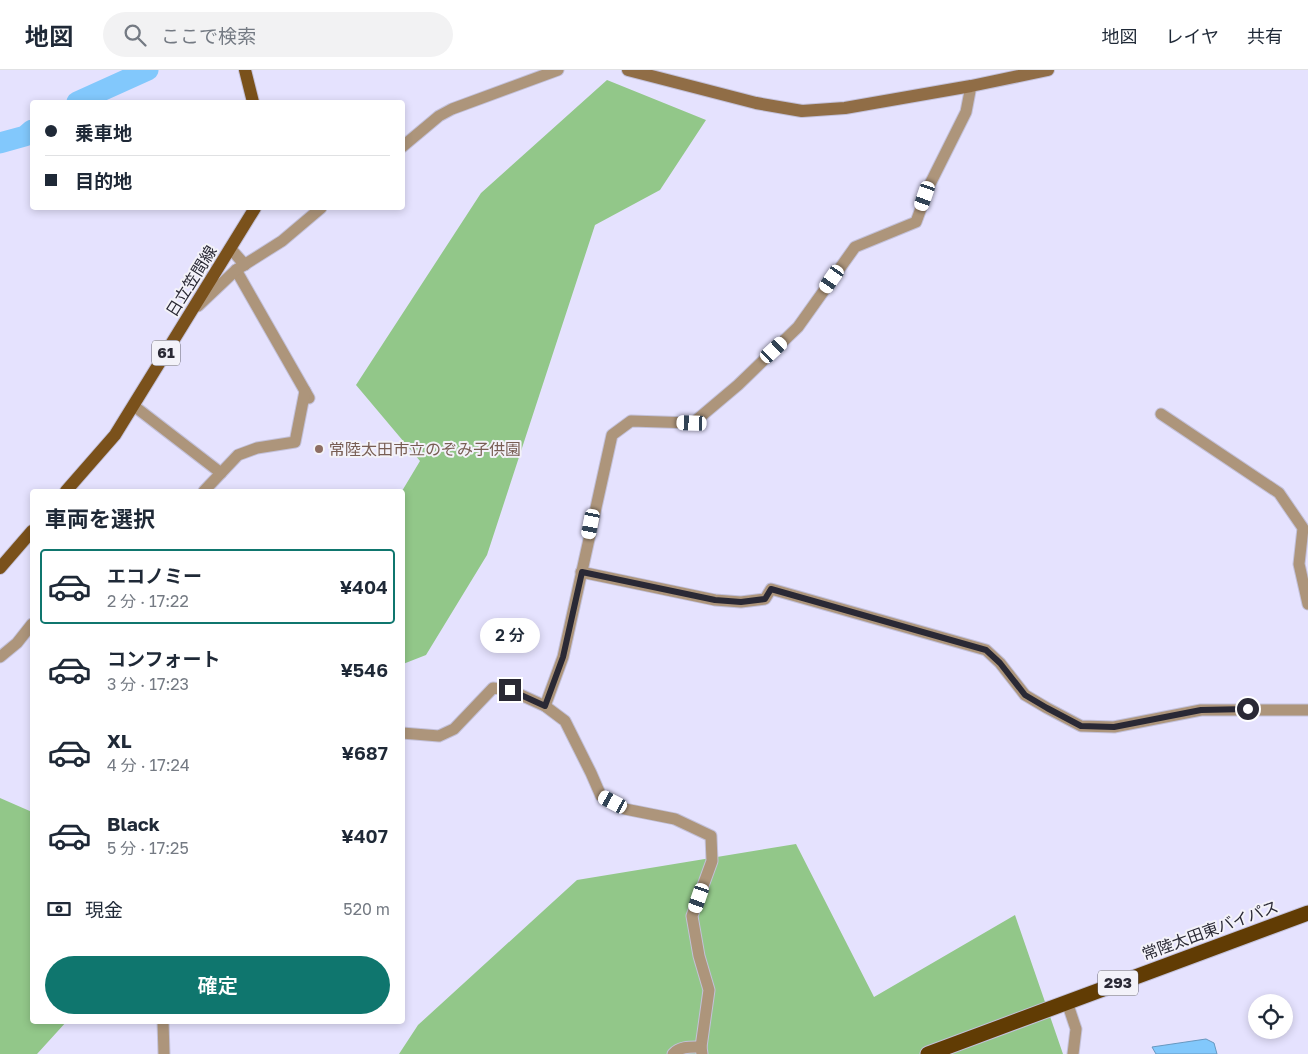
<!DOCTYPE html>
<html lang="ja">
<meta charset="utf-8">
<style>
:root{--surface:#fff;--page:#f2f2f3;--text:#1f2937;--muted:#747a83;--line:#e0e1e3;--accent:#0f766e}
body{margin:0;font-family:"Golos Text","Noto Sans JP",sans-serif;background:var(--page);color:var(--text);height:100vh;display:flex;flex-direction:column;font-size:19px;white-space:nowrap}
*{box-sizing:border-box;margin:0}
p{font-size:16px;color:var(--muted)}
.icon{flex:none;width:28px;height:28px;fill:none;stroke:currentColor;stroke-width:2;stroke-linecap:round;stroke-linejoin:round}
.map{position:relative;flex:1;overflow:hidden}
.panel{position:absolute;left:30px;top:419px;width:375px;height:535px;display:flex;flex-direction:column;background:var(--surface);border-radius:5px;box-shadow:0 2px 8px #0003}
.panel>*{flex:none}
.guide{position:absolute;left:30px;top:30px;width:375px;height:110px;border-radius:5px;box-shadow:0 2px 8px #0003;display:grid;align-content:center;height:110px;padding:0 15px;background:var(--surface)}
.controls{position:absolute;left:1248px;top:924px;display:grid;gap:10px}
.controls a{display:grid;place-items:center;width:45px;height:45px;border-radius:50%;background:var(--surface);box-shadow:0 2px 8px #0003;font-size:25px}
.end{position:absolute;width:22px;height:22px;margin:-11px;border:6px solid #2a2935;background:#fff;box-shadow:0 0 0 2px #fff}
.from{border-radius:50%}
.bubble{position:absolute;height:35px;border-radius:18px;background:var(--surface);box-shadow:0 2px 8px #0003;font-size:16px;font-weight:600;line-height:35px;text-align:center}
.car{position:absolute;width:15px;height:30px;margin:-15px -8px;border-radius:6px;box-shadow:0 0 4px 1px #0007;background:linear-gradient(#fff 24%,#345 0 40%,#fff 0 76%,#345 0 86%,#fff 0)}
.guide b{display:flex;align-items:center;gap:18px;height:48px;font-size:19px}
.guide b+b{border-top:1px solid var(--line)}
.guide i{width:12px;height:12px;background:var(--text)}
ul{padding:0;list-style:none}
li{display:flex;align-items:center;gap:15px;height:75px;margin:0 10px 8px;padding:0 5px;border:2px solid transparent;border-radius:5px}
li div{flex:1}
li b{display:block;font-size:19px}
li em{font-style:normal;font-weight:600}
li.selected{border-color:var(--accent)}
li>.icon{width:45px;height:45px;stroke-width:1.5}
h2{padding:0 15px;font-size:22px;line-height:60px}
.pay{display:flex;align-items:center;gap:12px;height:55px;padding:0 15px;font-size:19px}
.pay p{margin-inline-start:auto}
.action{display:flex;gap:10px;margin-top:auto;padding:10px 15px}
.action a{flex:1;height:58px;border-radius:30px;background:var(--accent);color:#fff;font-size:20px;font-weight:600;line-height:58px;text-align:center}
header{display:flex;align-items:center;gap:30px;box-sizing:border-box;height:70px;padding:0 25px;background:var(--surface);border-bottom:1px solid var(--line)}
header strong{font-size:24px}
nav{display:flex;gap:28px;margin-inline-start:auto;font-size:18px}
.search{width:350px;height:45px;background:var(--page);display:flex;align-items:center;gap:12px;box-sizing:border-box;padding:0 18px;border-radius:28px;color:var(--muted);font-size:19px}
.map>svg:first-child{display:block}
.forest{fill:#92c789}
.water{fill:#82c8fc;stroke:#6898c0}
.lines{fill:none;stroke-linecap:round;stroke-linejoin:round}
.river{stroke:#82c8fc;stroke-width:21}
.street-casing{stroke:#c3c1da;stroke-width:13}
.secondary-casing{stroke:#c3c1da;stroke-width:14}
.primary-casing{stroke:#c3c1da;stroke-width:14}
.highway-casing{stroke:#c3c1da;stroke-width:17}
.street{stroke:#ad957b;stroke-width:11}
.secondary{stroke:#906d46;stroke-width:12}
.primary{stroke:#7a511b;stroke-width:12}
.highway{stroke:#613c04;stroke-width:15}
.route{stroke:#2a2935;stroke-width:6}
.education-dot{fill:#8d6e63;stroke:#f3f2f9;stroke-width:2}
.labels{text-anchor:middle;stroke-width:4;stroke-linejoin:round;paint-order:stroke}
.shield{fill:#f3f2f9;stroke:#666570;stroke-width:1}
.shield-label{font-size:15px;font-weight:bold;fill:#2a2935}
.street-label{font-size:16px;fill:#2a2935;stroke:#f3f2f9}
.education-label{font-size:16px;fill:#785e54;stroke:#f3f2f9;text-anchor:start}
</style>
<header>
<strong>地図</strong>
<div class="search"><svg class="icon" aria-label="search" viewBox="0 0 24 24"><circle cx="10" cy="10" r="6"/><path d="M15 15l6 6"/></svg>ここで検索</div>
<nav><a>地図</a><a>レイヤ</a><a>共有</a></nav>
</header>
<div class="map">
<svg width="1308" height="984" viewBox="0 0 1308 984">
<rect width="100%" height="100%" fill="#e5e2fe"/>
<g class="forest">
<polygon points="607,10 706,50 660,120 595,155 487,485 426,585 403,594 402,421 420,391 356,315 481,123"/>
<polygon points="0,728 32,742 32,951 67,951 37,984 0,984"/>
<polygon points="796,774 874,927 1015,845 1063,984 399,984 418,955 577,810"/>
</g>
<polygon class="water" points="1206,969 1214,973 1217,984 1156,984 1152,977"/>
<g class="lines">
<g class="river">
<polyline points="77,32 148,0"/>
<polyline points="0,73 25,66 32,60"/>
</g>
<g class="street-casing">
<g id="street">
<polyline points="402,77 439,46 452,39 558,0"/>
<polyline points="230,178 245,195"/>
<polyline points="236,200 309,328"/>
<polyline points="198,236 236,200 282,171 321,138"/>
<polyline points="134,336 221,403 204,421"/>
<polyline points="1161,344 1279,423 1303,458 1299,494 1308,534"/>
<polyline points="221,403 238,385 257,378 295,372 305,321"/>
<polyline points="581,502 715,530 741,532 765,529 771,519 986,580 1000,593 1025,625 1047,638 1081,656 1114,657 1201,640 1308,640"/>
<polyline points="0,587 17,573 32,554"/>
<polyline points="545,636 563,587 612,365 631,351 693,353 738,315 798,257 855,177 916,152 930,114 966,42 971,16"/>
<polyline points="402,663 439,666 454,659 493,618 510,620 545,636 565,651 591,703 601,726 625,739 675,749 711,766 712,791 692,846 699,886 709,920 701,977 702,984"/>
<polyline points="1067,932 1076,959 1073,984"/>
<polyline points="163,951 164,984"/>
<path d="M673 984C680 976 691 977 701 977"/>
</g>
</g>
<g class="secondary-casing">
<polyline id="secondary" points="628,0 756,33 802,41 845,38 971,16 1048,0"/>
</g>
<g class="primary-casing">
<g id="primary">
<polyline points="245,0 253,32"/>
<polyline points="66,421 115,365 255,138"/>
<polyline points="0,498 32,461"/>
</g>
</g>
<g class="highway-casing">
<polyline id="highway" points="928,984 1308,843"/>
</g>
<use href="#street" class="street"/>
<use href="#secondary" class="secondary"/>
<use href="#primary" class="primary"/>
<use href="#highway" class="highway"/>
</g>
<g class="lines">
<polyline class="route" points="510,620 545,636 563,587 582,502 715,530 741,532 765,529 771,519 986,580 1000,593 1025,625 1047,638 1081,656 1114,657 1201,640 1248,639"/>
</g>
<circle class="education-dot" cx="319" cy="379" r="5"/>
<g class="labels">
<g class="shield">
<rect x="152" y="270.5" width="28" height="25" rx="4"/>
<rect x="1098" y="900.5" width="40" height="25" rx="4"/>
</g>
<g class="shield-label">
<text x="166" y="288">61</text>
<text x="1118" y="918">293</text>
</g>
<g class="street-label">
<text transform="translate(191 211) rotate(-58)" y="6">日立笠間線</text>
<text transform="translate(1210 860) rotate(-20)" y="6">常陸太田東バイパス</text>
</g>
<g class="education-label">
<text x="329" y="385">常陸太田市立のぞみ子供園</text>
</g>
</g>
</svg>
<div class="controls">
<a><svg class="icon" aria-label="locate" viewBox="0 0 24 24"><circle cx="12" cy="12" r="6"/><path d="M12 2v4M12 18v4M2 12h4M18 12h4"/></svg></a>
</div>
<i class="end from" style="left:1248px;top:639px"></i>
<i class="end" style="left:510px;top:620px"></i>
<div class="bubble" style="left:480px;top:548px;width:60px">2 分</div>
<i class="car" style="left:925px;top:126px;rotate:199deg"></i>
<i class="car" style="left:832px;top:209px;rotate:215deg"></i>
<i class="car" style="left:774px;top:280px;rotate:47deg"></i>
<i class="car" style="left:692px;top:353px;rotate:272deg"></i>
<i class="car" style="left:591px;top:454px;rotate:191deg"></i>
<i class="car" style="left:613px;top:732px;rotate:298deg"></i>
<i class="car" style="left:699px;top:828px;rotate:199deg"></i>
<div class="guide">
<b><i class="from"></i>乗車地</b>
<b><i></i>目的地</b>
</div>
<section class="panel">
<h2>車両を選択</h2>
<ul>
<li class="selected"><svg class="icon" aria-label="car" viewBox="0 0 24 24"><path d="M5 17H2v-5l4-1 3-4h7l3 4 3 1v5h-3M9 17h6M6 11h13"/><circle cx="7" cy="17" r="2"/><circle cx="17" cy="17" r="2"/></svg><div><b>エコノミー</b><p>2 分 · 17:22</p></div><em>¥404</em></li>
<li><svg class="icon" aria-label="car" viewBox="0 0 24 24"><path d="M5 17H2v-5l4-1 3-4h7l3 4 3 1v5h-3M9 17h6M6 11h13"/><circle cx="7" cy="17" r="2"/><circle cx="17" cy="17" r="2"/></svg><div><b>コンフォート</b><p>3 分 · 17:23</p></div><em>¥546</em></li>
<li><svg class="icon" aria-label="car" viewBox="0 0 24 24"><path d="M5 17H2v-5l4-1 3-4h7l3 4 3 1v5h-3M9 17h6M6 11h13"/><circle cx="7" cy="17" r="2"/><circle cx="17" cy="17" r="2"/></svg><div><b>XL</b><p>4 分 · 17:24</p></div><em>¥687</em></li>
<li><svg class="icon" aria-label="car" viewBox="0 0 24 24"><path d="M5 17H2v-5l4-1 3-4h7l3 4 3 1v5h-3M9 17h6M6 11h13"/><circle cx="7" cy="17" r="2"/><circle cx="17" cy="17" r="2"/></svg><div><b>Black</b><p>5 分 · 17:25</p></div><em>¥407</em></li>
</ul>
<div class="pay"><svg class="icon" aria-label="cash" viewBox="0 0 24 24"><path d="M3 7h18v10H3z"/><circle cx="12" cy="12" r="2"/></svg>現金<p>520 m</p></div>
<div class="action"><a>確定</a></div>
</section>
</div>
